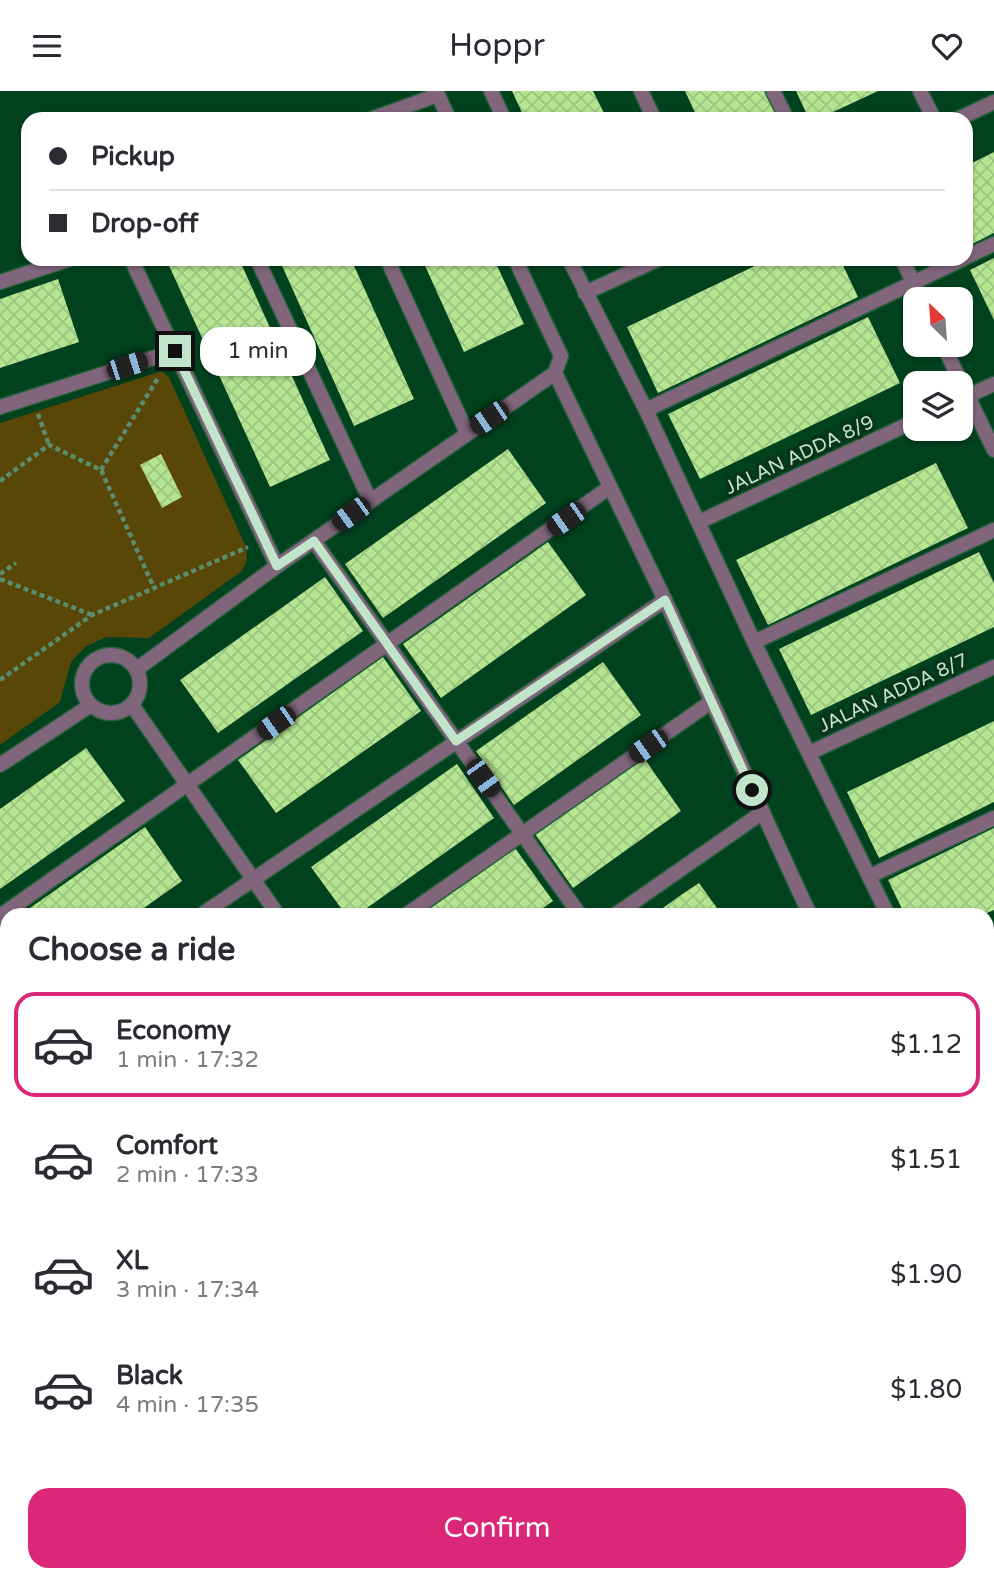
<!DOCTYPE html>
<meta charset="utf-8">
<style>
:root{--surface:#fff;--page:#f7f7f7;--text:#2b2b33;--muted:#7c7c81;--line:#e1e1e2;--accent:#db2777}
body{margin:0;font-family:"Varela Round",sans-serif;background:var(--page);color:var(--text);height:100vh;display:flex;flex-direction:column;font-size:26px;white-space:nowrap}
*{box-sizing:border-box;margin:0}
p{font-size:23px;color:var(--muted)}
.icon{flex:none;width:38px;height:38px;fill:none;stroke:currentColor;stroke-width:2;stroke-linecap:round;stroke-linejoin:round}
.map{position:relative;flex:1;overflow:hidden}
.drawer{position:absolute;left:0px;top:817px;width:994px;height:674px;display:flex;flex-direction:column;background:var(--surface);border-radius:21px 21px 0 0;box-shadow:0 2px 5px #0004}
.drawer>*{flex:none}
.hud{position:absolute;left:21px;top:21px;width:952px;height:154px;border-radius:21px;box-shadow:0 2px 5px #0004;display:grid;align-content:center;height:154px;padding:0 28px;background:var(--surface)}
.needle{width:46px;rotate:335deg}
.buttons{position:absolute;left:903px;top:196px;display:grid;gap:14px}
.buttons a{display:grid;place-items:center;width:70px;height:70px;border-radius:14px;background:var(--surface);box-shadow:0 2px 5px #0004;font-size:35px}
.end{position:absolute;width:32px;height:32px;margin:-16px;border:9px solid #c1e5ca;background:#111;box-shadow:0 0 0 4px #111}
.from{border-radius:50%}
.bubble{position:absolute;height:49px;border-radius:21px;background:var(--surface);box-shadow:0 2px 5px #0004;font-size:23px;font-weight:600;line-height:49px;text-align:center}
.car{position:absolute;width:21px;height:42px;margin:-21px -10px;border-radius:9px;box-shadow:0 0 5px 2px #0007;background:linear-gradient(#222 24%,#8ab4d8 0 40%,#222 0 76%,#8ab4d8 0 86%,#222 0)}
.hud b{display:flex;align-items:center;gap:24px;height:66px;font-size:26px}
.hud b+b{border-top:2px solid var(--line)}
.hud i{width:18px;height:18px;background:var(--text)}
ul{padding:0;list-style:none}
li{display:flex;align-items:center;gap:21px;height:105px;margin:0 14px 10px;padding:0 14px;border:4px solid transparent;border-radius:21px}
li div{flex:1}
li b{display:block;font-size:26px}
li em{font-style:normal;font-weight:600}
li.selected{border-color:var(--accent)}
li>.icon{width:63px;height:63px;stroke-width:1.5}
h2{padding:0 28px;font-size:32px;line-height:84px}
.button{display:flex;gap:14px;margin-top:auto;padding:14px 28px}
.button a{flex:1;height:80px;border-radius:21px;background:var(--accent);color:#fff;font-size:28px;font-weight:600;line-height:80px;text-align:center}
header{display:flex;justify-content:space-between;align-items:center;height:91px;padding:0 28px;background:var(--surface);font-size:32px;font-weight:600}
.map>svg:first-child{display:block}
.green{fill:#584707}
.lines{fill:none;stroke-linecap:round;stroke-linejoin:round}
.stream{stroke:#0e2024;stroke-width:8}
.building{fill:url(#building-cross-hatch)}
.service-casing{stroke:#235f3d;stroke-width:17}
.minor-casing{stroke:#235f3d;stroke-width:17}
.primary-casing{stroke:#235f3d;stroke-width:20}
.path{stroke:#598d6d;stroke-width:4.5;stroke-dasharray:5 3.5;stroke-linecap:butt}
.service{stroke:#80657b;stroke-width:14}
.minor{stroke:#80657b;stroke-width:14}
.primary{stroke:#ca92c0;stroke-width:18}
.route{stroke:#c1e5ca;stroke-width:9}
.labels{text-anchor:middle;stroke-width:7;stroke-linejoin:round;paint-order:stroke}
.street-label{font-size:19px;fill:#c1e5ca;stroke:#0a341b}
</style>
<header><svg class="icon" aria-label="menu" viewBox="0 0 24 24"><path d="M4 6h16M4 12h16M4 18h16"/></svg>Hoppr<svg class="icon" aria-label="heart" viewBox="0 0 24 24"><path d="M12 20l-8-8c-3-5 5-10 8-4 3-6 11-1 8 4z"/></svg></header>
<div class="map">
<svg width="994" height="1490" viewBox="0 0 994 1490">
<defs>
<pattern id="building-cross-hatch" width="8" height="8" patternUnits="userSpaceOnUse" patternTransform="scale(1.75)"><rect width="8" height="8" fill="#b5e591"/><path d="M0 0l8 8M0 8l8-8" fill="none" stroke="#9cc580"/></pattern>
</defs>
<rect width="100%" height="100%" fill="#00411e"/>
<polygon class="green" points="162,280 169,286 246,456 247,469 242,480 149,547 106,546 85,556 71,571 60,611 0,654 0,332"/>
<g class="lines">
<g class="stream">
<polyline points="987,1256 994,1252"/>
<polyline points="629,1490 638,1484"/>
</g>
</g>
<g class="building">
<polygon points="512,0 593,0 607,28 525,28"/>
<polygon points="685,0 766,0 779,28 698,28"/>
<polygon points="796,0 878,0 818,28 809,28"/>
<polygon points="994,61 994,142 966,156 966,75"/>
<polygon points="994,167 994,229 970,179"/>
<polygon points="166,168 239,168 330,369 270,396"/>
<polygon points="279,168 351,168 414,308 354,335"/>
<polygon points="422,168 494,168 524,233 464,261"/>
<polygon points="769,168 840,168 858,206 658,302 627,236"/>
<polygon points="58,188 79,251 0,277 0,208"/>
<polygon points="868,226 900,292 700,388 668,323"/>
<polygon points="508,358 546,412 383,527 345,473"/>
<polygon points="161,363 182,406 162,417 140,374"/>
<polygon points="936,372 968,437 768,534 736,469"/>
<polygon points="548,451 586,504 441,607 403,553"/>
<polygon points="979,461 994,492 994,536 811,624 779,558"/>
<polygon points="325,486 363,540 218,642 180,589"/>
<polygon points="383,566 421,620 276,722 238,669"/>
<polygon points="603,571 641,624 514,714 476,660"/>
<polygon points="994,630 994,711 879,767 847,701"/>
<polygon points="86,657 125,710 0,798 0,718"/>
<polygon points="644,667 681,720 573,797 535,743"/>
<polygon points="457,673 494,727 357,824 346,824 311,776"/>
<polygon points="145,736 182,790 134,824 20,824"/>
<polygon points="994,737 994,819 982,824 905,824 888,789"/>
<polygon points="515,757 553,810 533,824 420,824"/>
<polygon points="699,792 722,824 653,824 681,804"/>
<polygon points="7,834 7,914 1,918 0,839"/>
<polygon points="7,990 7,1070 0,1075 0,995"/>
<polygon points="7,1115 7,1195 0,1200 0,1120"/>
<polygon points="7,1278 7,1357 0,1347 0,1283"/>
<polygon points="7,1402 7,1482 0,1487 0,1407"/>
<polygon points="167,1484 213,1484 217,1490 158,1490"/>
</g>
<g class="lines">
<g class="service-casing">
<g id="service">
<polyline points="491,0 504,28"/>
<polyline points="773,0 787,28"/>
<polyline points="371,28 438,4 449,28"/>
<polyline points="966,166 994,153"/>
<polyline points="257,168 370,409"/>
<polyline points="515,168 561,265 555,282"/>
<polyline points="569,168 646,319 754,551 888,824"/>
<polyline points="0,191 70,168"/>
<polyline points="646,319 963,168"/>
<polyline points="314,450 580,824"/>
<polyline points="754,551 994,439"/>
<polyline points="870,785 994,727"/>
<polyline points="406,824 711,611"/>
<polyline points="0,825 610,396"/>
<polyline points="0,938 7,949"/>
<polyline points="0,1108 7,1103"/>
<polyline points="0,1364 7,1374"/>
<polyline points="0,1392 7,1388"/>
</g>
</g>
<g class="minor-casing">
<g id="minor">
<polyline points="641,0 654,28"/>
<polyline points="920,0 934,28"/>
<polyline points="958,28 994,11"/>
<polyline points="131,168 277,475"/>
<polyline points="387,168 467,342"/>
<polyline points="902,168 921,208"/>
<polyline points="585,202 659,168"/>
<polyline points="943,254 994,359"/>
<polyline points="961,308 994,293"/>
<polyline points="0,316 175,260"/>
<polyline points="699,431 915,330"/>
<circle cx="111" cy="593" r="29"/>
<polyline points="137,578 277,475 555,282 665,509 810,824"/>
<polyline points="132,614 278,824"/>
<polyline points="809,662 994,576"/>
<polyline points="0,674 91,614"/>
<polyline points="201,824 665,509"/>
<polyline points="615,824 763,721"/>
<polyline points="987,872 994,868"/>
<polyline points="0,967 7,962"/>
<polyline points="987,1172 994,1174"/>
<polyline points="0,1252 7,1247"/>
<polyline points="74,1490 82,1484"/>
<polyline points="297,1490 301,1484"/>
</g>
</g>
<g class="primary-casing">
<g id="primary">
<polyline points="987,1205 994,1201"/>
<polyline points="987,1318 994,1313"/>
<polyline points="538,1490 547,1484"/>
<polyline points="719,1490 728,1484"/>
</g>
</g>
<g class="path">
<polyline points="38,323 49,354"/>
<polyline points="101,379 158,287"/>
<polyline points="0,390 49,354 101,379 154,497"/>
<polyline points="0,483 16,472"/>
<polyline points="0,488 92,524"/>
<polyline points="0,589 92,524 248,456"/>
<polyline points="249,1490 251,1484"/>
</g>
<use href="#service" class="service"/>
<use href="#minor" class="minor"/>
<use href="#primary" class="primary"/>
</g>
<g class="lines">
<polyline class="route" points="175,260 277,475 314,450 456,650 665,509 752,699"/>
</g>
<g class="labels">
<g class="street-label">
<text transform="translate(799 363) rotate(-25)" y="7">JALAN ADDA 8/9</text>
<text transform="translate(893 601) rotate(-25)" y="7">JALAN ADDA 8/7</text>
</g>
</g>
</svg>
<div class="buttons">
<a><svg class="needle" viewBox="-14 -14 28 28"><path d="M0-13l5 13h-10z" fill="#e53935"/><path d="M0 13l5-13h-10z" fill="#7c7c81"/></svg></a>
<a><svg class="icon" aria-label="layers" viewBox="0 0 24 24"><path d="M12 4l9 5-9 5-9-5zM3 14l9 5 9-5"/></svg></a>
</div>
<i class="end from" style="left:752px;top:699px"></i>
<i class="end" style="left:175px;top:260px"></i>
<div class="bubble" style="left:200px;top:236px;width:116px">1 min</div>
<i class="car" style="left:127px;top:275px;rotate:72deg"></i>
<i class="car" style="left:489px;top:327px;rotate:236deg"></i>
<i class="car" style="left:351px;top:423px;rotate:234deg"></i>
<i class="car" style="left:566px;top:428px;rotate:235deg"></i>
<i class="car" style="left:276px;top:632px;rotate:235deg"></i>
<i class="car" style="left:648px;top:655px;rotate:235deg"></i>
<i class="car" style="left:483px;top:687px;rotate:144deg"></i>
<div class="hud">
<b><i class="from"></i>Pickup</b>
<b><i></i>Drop-off</b>
</div>
<section class="drawer">
<h2>Choose a ride</h2>
<ul>
<li class="selected"><svg class="icon" aria-label="car" viewBox="0 0 24 24"><path d="M5 17H2v-5l4-1 3-4h7l3 4 3 1v5h-3M9 17h6M6 11h13"/><circle cx="7" cy="17" r="2"/><circle cx="17" cy="17" r="2"/></svg><div><b>Economy</b><p>1 min · 17:32</p></div><em>$1.12</em></li>
<li><svg class="icon" aria-label="car" viewBox="0 0 24 24"><path d="M5 17H2v-5l4-1 3-4h7l3 4 3 1v5h-3M9 17h6M6 11h13"/><circle cx="7" cy="17" r="2"/><circle cx="17" cy="17" r="2"/></svg><div><b>Comfort</b><p>2 min · 17:33</p></div><em>$1.51</em></li>
<li><svg class="icon" aria-label="car" viewBox="0 0 24 24"><path d="M5 17H2v-5l4-1 3-4h7l3 4 3 1v5h-3M9 17h6M6 11h13"/><circle cx="7" cy="17" r="2"/><circle cx="17" cy="17" r="2"/></svg><div><b>XL</b><p>3 min · 17:34</p></div><em>$1.90</em></li>
<li><svg class="icon" aria-label="car" viewBox="0 0 24 24"><path d="M5 17H2v-5l4-1 3-4h7l3 4 3 1v5h-3M9 17h6M6 11h13"/><circle cx="7" cy="17" r="2"/><circle cx="17" cy="17" r="2"/></svg><div><b>Black</b><p>4 min · 17:35</p></div><em>$1.80</em></li>
</ul>
<div class="button"><a>Confirm</a></div>
</section>
</div>
